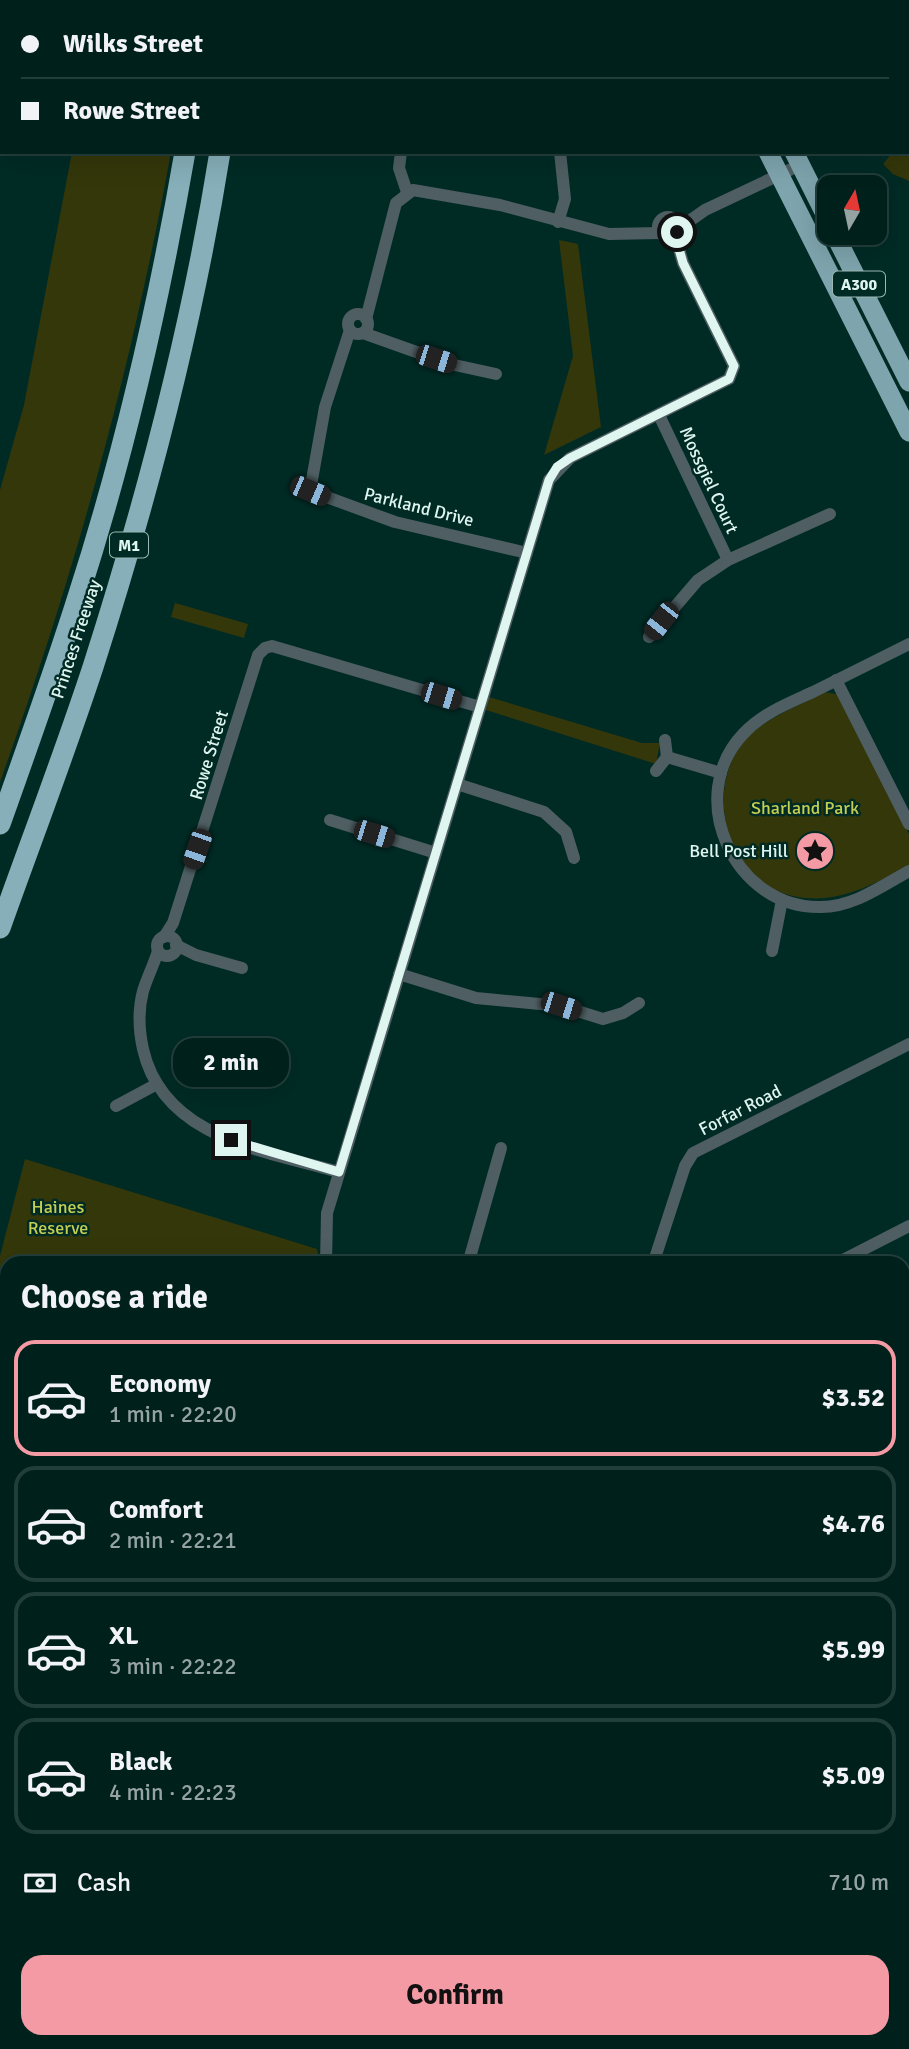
<!DOCTYPE html>
<meta charset="utf-8">
<style>
:root{--surface:#00201c;--page:#0a2825;--text:#f1f3f6;--muted:#95a3a3;--line:#223e3b;--accent:#f49aa5}
body{margin:0;font-family:Signika,sans-serif;background:var(--page);color:var(--text);height:100vh;display:flex;flex-direction:column;font-size:26px;white-space:nowrap}
*{box-sizing:border-box;margin:0}
p{font-size:23px;color:var(--muted)}
.icon{flex:none;width:38px;height:38px;fill:none;stroke:currentColor;stroke-width:2;stroke-linecap:round;stroke-linejoin:round}
.map{position:relative;flex:1;overflow:hidden}
.details{position:absolute;left:0px;top:1256px;width:910px;height:793px;display:flex;flex-direction:column;background:var(--surface);border-radius:21px 21px 0 0;box-shadow:0 7px 28px #0002,0 0 0 2px var(--line)}
.details>*{flex:none}
.banner{position:absolute;left:0px;top:0px;width:910px;height:154px;box-shadow:0 7px 28px #0002,0 0 0 2px var(--line);display:grid;align-content:center;height:154px;padding:0 21px;background:var(--surface)}
.needle{width:46px;rotate:9deg}
.tools{position:absolute;left:817px;top:175px;display:grid;gap:14px}
.tools a{display:grid;place-items:center;width:70px;height:70px;border-radius:14px;background:var(--surface);box-shadow:0 7px 28px #0002,0 0 0 2px var(--line);font-size:35px}
.end{position:absolute;width:32px;height:32px;margin:-16px;border:9px solid #dff5f0;background:#111;box-shadow:0 0 0 4px #111}
.from{border-radius:50%}
.bubble{position:absolute;height:49px;border-radius:21px;background:var(--surface);box-shadow:0 7px 28px #0002,0 0 0 2px var(--line);font-size:23px;font-weight:700;line-height:49px;text-align:center}
.car{position:absolute;width:21px;height:42px;margin:-21px -10px;border-radius:9px;box-shadow:0 0 5px 2px #0007;background:linear-gradient(#222 24%,#8ab4d8 0 40%,#222 0 76%,#8ab4d8 0 86%,#222 0)}
.banner b{display:flex;align-items:center;gap:24px;height:66px;font-size:26px}
.banner b+b{border-top:2px solid var(--line)}
.banner i{width:18px;height:18px;background:var(--text)}
ul{padding:0;list-style:none}
li{display:flex;align-items:center;gap:21px;height:116px;margin:0 14px 10px;padding:0 7px;border:4px solid var(--line);border-radius:21px}
li div{flex:1}
li b{display:block;font-size:26px}
li em{font-style:normal;font-weight:700}
li.on{border-color:var(--accent)}
li>.icon{width:63px;height:63px;stroke-width:1.5}
h2{padding:0 21px;font-size:32px;line-height:84px}
.pay{display:flex;align-items:center;gap:18px;height:77px;padding:0 21px;font-size:26px}
.pay p{margin-inline-start:auto}
.action{display:flex;gap:14px;margin-top:auto;padding:14px 21px}
.action a{flex:1;height:80px;border-radius:21px;background:var(--accent);color:#111;font-size:28px;font-weight:700;line-height:80px;text-align:center}
.map>svg:first-child{display:block}
.green{fill:#34370a}
.lines{fill:none;stroke-linecap:round;stroke-linejoin:round}
.minor{stroke:#4e5e62;stroke-width:12}
.tertiary{stroke:#4e5e62;stroke-width:16}
.trunk{stroke:#7ea4ad;stroke-width:19}
.motorway{stroke:#86afb9;stroke-width:21}
.route{stroke:#dff5f0;stroke-width:9}
.labels{text-anchor:middle;stroke-width:5;stroke-linejoin:round;paint-order:stroke}
.shield{fill:#002b25;stroke:#9cb8b3;stroke-width:2}
.shield-label{font-size:16px;font-weight:bold;fill:#dff5f0}
.street-label{font-size:18px;fill:#dff5f0;stroke:#002b25}
.park-label{font-size:18px;fill:#c4ce52;stroke:#002b25}
.poi-label{font-size:18px;fill:#dff5f0;stroke:#002b25;text-anchor:end}
</style>
<div class="map">
<svg width="909" height="2049" viewBox="0 0 909 2049">
<rect width="100%" height="100%" fill="#002b25"/>
<g class="green">
<polygon points="909,61 909,181 893,174 883,164 893,152 908,152"/>
<path d="M72 152H171C132 368 74 576 0 782V490L24 405Z"/>
<polygon points="559,240 578,244 601,427 544,455 573,356"/>
<polygon points="175,603 248,624 244,638 171,617"/>
<path d="M824 692 836 694 842 701 909 834V867C872 884 840 904 798 897 726 886 699 784 750 735 770 716 800 706 824 692Z"/>
<polygon points="489,697 642,743 660,743 656,764 486,710"/>
<polygon points="25,1159 317,1249 320,1263 7,1264 7,1585 0,1583 0,1256"/>
</g>
<g class="lines">
<g class="minor">
<polyline points="434,2 435,0"/>
<polyline points="401,152 399,168 407,192"/>
<circle cx="668" cy="227" r="10"/>
<polyline points="558,222 565,199 560,152"/>
<polyline points="678,229 705,210 800,165"/>
<circle cx="358" cy="324" r="10"/>
<polyline points="366,319 396,203 413,190 500,205 609,234 659,233"/>
<polyline points="350,330 325,407 310,491 395,522 527,553"/>
<polyline points="363,333 450,364 496,374"/>
<polyline points="659,415 728,560"/>
<polyline points="649,637 698,580 728,560 830,514"/>
<path d="M909 644C877 660 845 676 813 692 789 703 763 713 744 733 683 796 734 909 821 907 853 907 882 886 909 871"/>
<polyline points="836,680 909,824"/>
<polyline points="667,757 721,773"/>
<polyline points="656,771 667,757 665,740"/>
<polyline points="457,784 544,812 566,832 574,858"/>
<polyline points="330,820 436,853"/>
<circle cx="167" cy="946" r="10"/>
<polyline points="164,937 173,923 258,655 265,648 272,646 480,707"/>
<polyline points="176,945 196,955 242,968"/>
<path d="M158 951C154 964 147 978 143 991 138 1010 139 1031 143 1049 163 1138 265 1151 339 1172"/>
<polyline points="772,951 782,900"/>
<polyline points="399,974 476,998 561,1006 603,1019 623,1013 639,1003"/>
<polyline points="116,1106 157,1084"/>
<polyline points="326,1264 327,1213 549,480 570,458 729,379 734,366 683,263 675,235"/>
<polyline points="468,1264 501,1148"/>
<polyline points="653,1264 685,1166 693,1153 909,1044"/>
<polyline points="835,1264 909,1226"/>
<polyline points="909,1520 909,1527"/>
<polyline points="903,1573 909,1554"/>
<polyline points="0,1663 7,1665"/>
<polyline points="0,1703 7,1704"/>
<polyline points="0,1875 7,1875"/>
<polyline points="399,2049 401,2042"/>
<polyline points="595,2049 597,2042"/>
<polyline points="777,2049 779,2042"/>
</g>
<g class="tertiary">
<polyline points="903,1889 909,1891"/>
<polyline points="72,2049 74,2042"/>
</g>
<g class="trunk">
<polyline points="693,0 694,2"/>
<polyline points="719,0 720,2"/>
<polyline points="768,152 909,432"/>
<polyline points="794,152 830,224"/>
<polyline points="834,233 909,382"/>
</g>
<g class="motorway">
<polyline points="207,2 207,0"/>
<polyline points="244,2 244,0"/>
<polyline points="266,2 267,0"/>
<path d="M0 824C27 748 54 673 78 597 125 452 159 302 185 152"/>
<path d="M0 928C31 841 64 755 93 667 147 499 192 327 220 152"/>
</g>
</g>
<g class="lines">
<polyline class="route" points="231,1140 339,1172 549,480 557,467 570,458 729,379 734,366 683,263 675,235 677,232"/>
</g>
<defs>
<g id="sight-disc" transform="scale(2.0125)"><circle r="9.5" fill="#f49aa5" stroke="#002b25"/><path d="M0-6L1.8-2.2L6-1.7L2.9 1.2L3.7 5.4L0 3.3L-3.7 5.4L-2.9 1.2L-6-1.7L-1.8-2.2Z" fill="#111"/></g>
</defs>
<g fill-rule="evenodd">
<use href="#sight-disc" x="815" y="851"/>
</g>
<g class="labels">
<g class="shield">
<rect x="833" y="271.5" width="52" height="25" rx="5"/>
<rect x="110" y="532.5" width="38" height="25" rx="5"/>
</g>
<g class="shield-label">
<text x="859" y="290">A300</text>
<text x="129" y="551">M1</text>
</g>
<g class="street-label">
<text transform="translate(709 480) rotate(65)" y="6">Mossgiel Court</text>
<text transform="translate(419 507) rotate(14)" y="6">Parkland Drive</text>
<text transform="translate(76 639) rotate(-72)" y="6">Princes Freeway</text>
<text transform="translate(209 755) rotate(-73)" y="6">Rowe Street</text>
<text transform="translate(740 1110) rotate(-27)" y="6">Forfar Road</text>
</g>
<g class="park-label">
<text x="805" y="814">Sharland Park</text>
<text x="58" y="1213">Haines<tspan x="58" dy="21">Reserve</tspan></text>
</g>
<g class="poi-label">
<text x="788" y="857">Bell Post Hill</text>
</g>
</g>
</svg>
<div class="tools">
<a><svg class="needle" viewBox="-14 -14 28 28"><path d="M0-13l5 13h-10z" fill="#e53935"/><path d="M0 13l5-13h-10z" fill="#95a3a3"/></svg></a>
</div>
<i class="end from" style="left:677px;top:232px"></i>
<i class="end" style="left:231px;top:1140px"></i>
<div class="bubble" style="left:173px;top:1038px;width:116px">2 min</div>
<i class="car" style="left:436px;top:359px;rotate:108deg"></i>
<i class="car" style="left:310px;top:491px;rotate:113deg"></i>
<i class="car" style="left:661px;top:621px;rotate:218deg"></i>
<i class="car" style="left:441px;top:696px;rotate:107deg"></i>
<i class="car" style="left:374px;top:834px;rotate:107deg"></i>
<i class="car" style="left:197px;top:849px;rotate:199deg"></i>
<i class="car" style="left:561px;top:1006px;rotate:108deg"></i>
<div class="banner">
<b><i class="from"></i>Wilks Street</b>
<b><i></i>Rowe Street</b>
</div>
<section class="details">
<h2>Choose a ride</h2>
<ul>
<li class="on"><svg class="icon" aria-label="car" viewBox="0 0 24 24"><path d="M5 17H2v-5l4-1 3-4h7l3 4 3 1v5h-3M9 17h6M6 11h13"/><circle cx="7" cy="17" r="2"/><circle cx="17" cy="17" r="2"/></svg><div><b>Economy</b><p>1 min · 22:20</p></div><em>$3.52</em></li>
<li><svg class="icon" aria-label="car" viewBox="0 0 24 24"><path d="M5 17H2v-5l4-1 3-4h7l3 4 3 1v5h-3M9 17h6M6 11h13"/><circle cx="7" cy="17" r="2"/><circle cx="17" cy="17" r="2"/></svg><div><b>Comfort</b><p>2 min · 22:21</p></div><em>$4.76</em></li>
<li><svg class="icon" aria-label="car" viewBox="0 0 24 24"><path d="M5 17H2v-5l4-1 3-4h7l3 4 3 1v5h-3M9 17h6M6 11h13"/><circle cx="7" cy="17" r="2"/><circle cx="17" cy="17" r="2"/></svg><div><b>XL</b><p>3 min · 22:22</p></div><em>$5.99</em></li>
<li><svg class="icon" aria-label="car" viewBox="0 0 24 24"><path d="M5 17H2v-5l4-1 3-4h7l3 4 3 1v5h-3M9 17h6M6 11h13"/><circle cx="7" cy="17" r="2"/><circle cx="17" cy="17" r="2"/></svg><div><b>Black</b><p>4 min · 22:23</p></div><em>$5.09</em></li>
</ul>
<div class="pay"><svg class="icon" aria-label="cash" viewBox="0 0 24 24"><path d="M3 7h18v10H3z"/><circle cx="12" cy="12" r="2"/></svg>Cash<p>710 m</p></div>
<div class="action"><a>Confirm</a></div>
</section>
</div>
